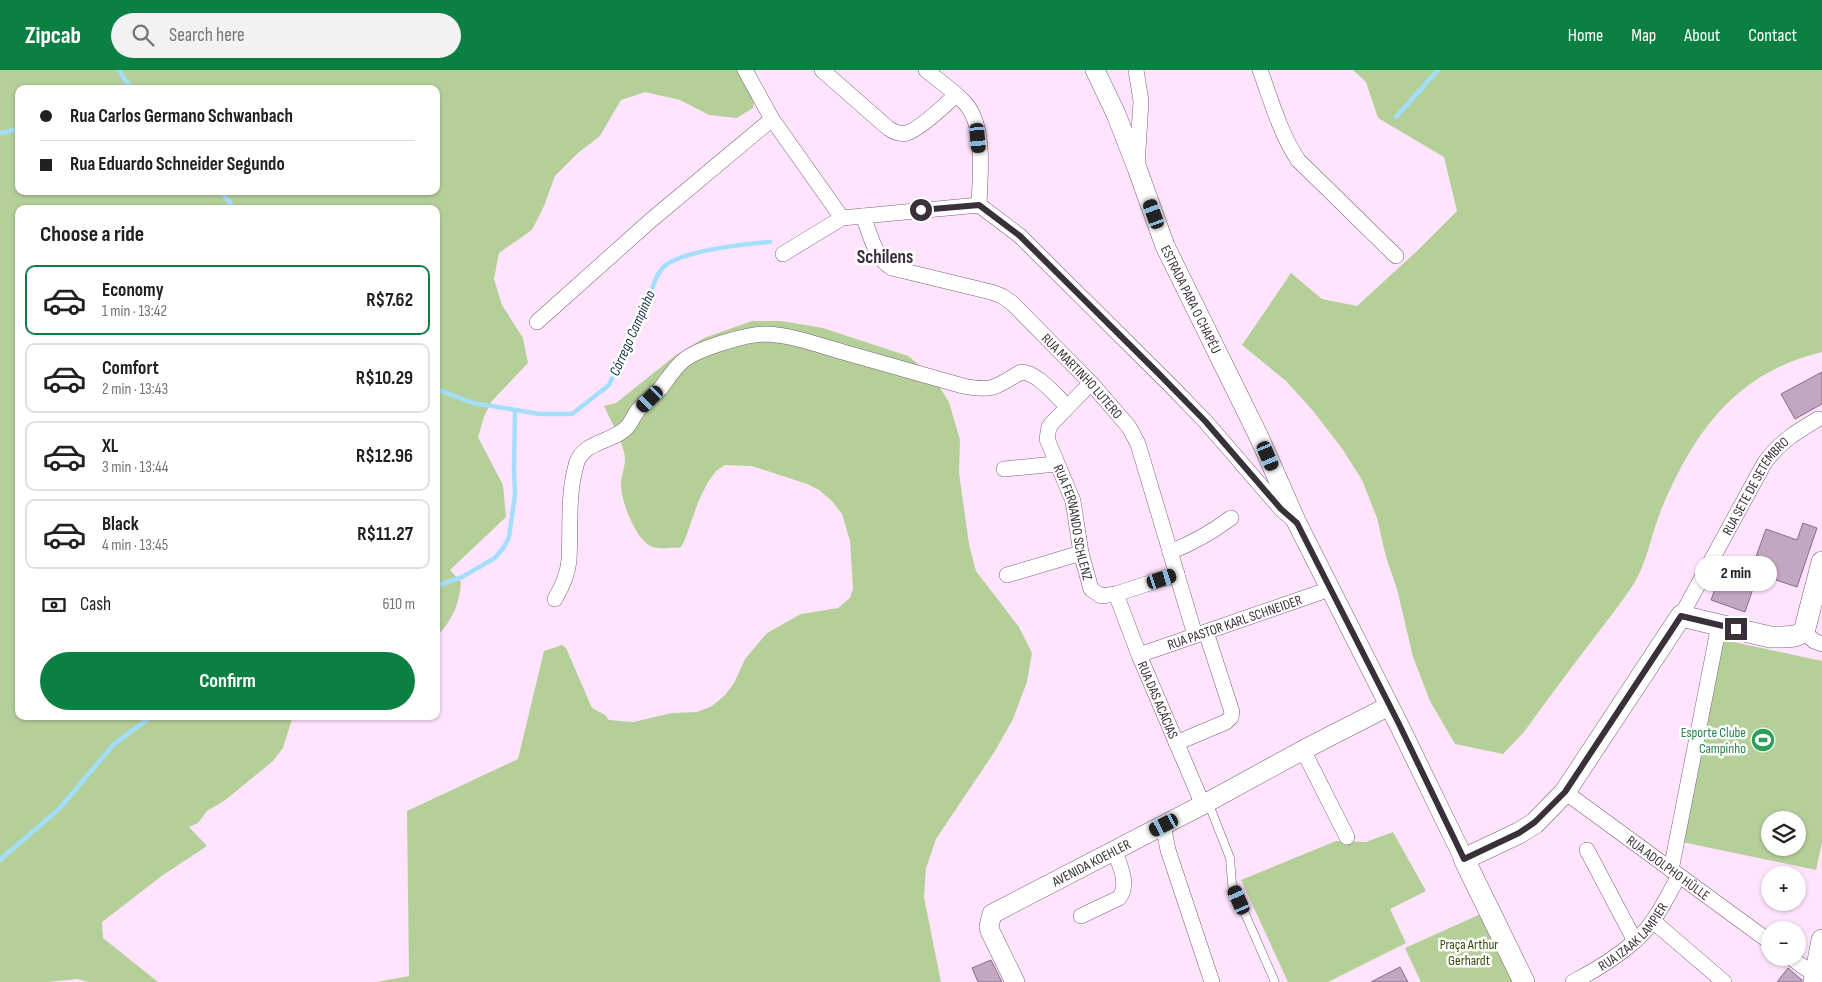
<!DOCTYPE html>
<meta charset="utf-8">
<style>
:root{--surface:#fff;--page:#f2f2f2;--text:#202124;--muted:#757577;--line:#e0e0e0;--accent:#0b8043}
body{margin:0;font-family:"Sofia Sans Condensed",sans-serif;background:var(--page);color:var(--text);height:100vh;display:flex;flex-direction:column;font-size:19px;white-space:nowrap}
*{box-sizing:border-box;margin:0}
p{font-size:16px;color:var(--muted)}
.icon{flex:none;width:28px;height:28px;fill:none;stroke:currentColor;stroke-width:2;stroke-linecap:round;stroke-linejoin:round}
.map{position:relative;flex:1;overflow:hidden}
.details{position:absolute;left:15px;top:135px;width:425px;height:515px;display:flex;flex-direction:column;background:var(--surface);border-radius:10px;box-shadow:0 1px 4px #0004}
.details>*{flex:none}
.top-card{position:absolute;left:15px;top:15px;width:425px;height:110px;border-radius:10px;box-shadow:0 1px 4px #0004;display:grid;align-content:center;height:110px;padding:0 25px;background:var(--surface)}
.controls{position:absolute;left:1761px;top:741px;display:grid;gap:10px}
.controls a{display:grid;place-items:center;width:45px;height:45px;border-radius:50%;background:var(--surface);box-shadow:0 1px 4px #0004;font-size:25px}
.end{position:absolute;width:22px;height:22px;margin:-11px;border:6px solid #3a303a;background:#fff;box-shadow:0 0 0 2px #fff}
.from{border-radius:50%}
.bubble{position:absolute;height:35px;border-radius:18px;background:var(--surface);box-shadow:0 1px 4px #0004;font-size:16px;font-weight:700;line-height:35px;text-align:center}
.car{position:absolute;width:15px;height:30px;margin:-15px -8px;border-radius:6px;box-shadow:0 0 4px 1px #0007;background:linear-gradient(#222 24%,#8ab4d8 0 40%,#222 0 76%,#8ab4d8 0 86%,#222 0)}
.top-card b{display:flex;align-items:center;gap:18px;height:48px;font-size:19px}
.top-card b+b{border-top:1px solid var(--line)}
.top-card i{width:12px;height:12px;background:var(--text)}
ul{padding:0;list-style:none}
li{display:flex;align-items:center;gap:15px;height:70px;margin:0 10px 8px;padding:0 15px;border:2px solid var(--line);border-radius:10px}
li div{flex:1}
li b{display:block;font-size:19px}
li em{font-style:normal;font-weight:700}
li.selected{border-color:var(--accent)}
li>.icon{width:45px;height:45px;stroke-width:1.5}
h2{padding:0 25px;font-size:22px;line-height:60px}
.pay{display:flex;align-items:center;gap:12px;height:55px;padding:0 25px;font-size:19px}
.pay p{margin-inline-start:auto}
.action{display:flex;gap:10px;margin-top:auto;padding:10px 25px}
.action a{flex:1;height:58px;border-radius:30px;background:var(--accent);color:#fff;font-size:20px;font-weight:700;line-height:58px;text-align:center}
header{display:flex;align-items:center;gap:30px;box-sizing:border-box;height:70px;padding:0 25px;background:var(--accent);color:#fff}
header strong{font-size:24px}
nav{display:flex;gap:28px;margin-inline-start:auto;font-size:18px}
.search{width:350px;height:45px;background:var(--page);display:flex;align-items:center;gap:12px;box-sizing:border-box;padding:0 18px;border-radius:28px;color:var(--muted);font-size:19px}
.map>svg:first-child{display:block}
.green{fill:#b5cf99;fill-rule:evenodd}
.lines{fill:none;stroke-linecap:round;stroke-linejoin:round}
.stream{stroke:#a3defd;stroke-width:4.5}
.building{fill:#c1a7c0;stroke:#866e86}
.service-casing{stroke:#796178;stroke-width:9}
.minor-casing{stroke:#796178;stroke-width:16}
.tertiary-casing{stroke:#796178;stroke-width:20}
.secondary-casing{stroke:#796178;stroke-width:22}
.service{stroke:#fff;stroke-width:8}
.minor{stroke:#fff;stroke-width:15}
.tertiary{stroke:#fff;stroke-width:19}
.secondary{stroke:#fff;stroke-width:21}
.route{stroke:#3a303a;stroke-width:6}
.labels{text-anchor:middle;stroke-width:5;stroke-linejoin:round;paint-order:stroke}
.street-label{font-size:14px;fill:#3a303a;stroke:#fff}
.leisure-label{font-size:14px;fill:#27864d;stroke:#fff;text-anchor:end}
.park-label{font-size:14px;fill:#314a02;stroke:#fff}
.water-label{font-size:15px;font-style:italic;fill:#0e3141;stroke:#fff}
.district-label{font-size:19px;font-weight:bold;fill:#3a303a;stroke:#fff}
</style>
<header>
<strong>Zipcab</strong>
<div class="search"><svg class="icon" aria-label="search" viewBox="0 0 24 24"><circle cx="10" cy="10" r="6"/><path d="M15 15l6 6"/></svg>Search here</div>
<nav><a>Home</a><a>Map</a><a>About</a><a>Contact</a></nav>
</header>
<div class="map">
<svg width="1822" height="912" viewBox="0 0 1822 912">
<rect width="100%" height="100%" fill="#ffe4fe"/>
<g class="green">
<path d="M0 0H751L758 8 753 38 737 48 709 45 680 30 645 22 621 30 600 66 578 83 555 106 544 136 532 160 499 183 494 209 502 235 523 268 528 293 491 332 484 347 478 367 503 415 506 447 450 500 461 512C460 532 453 549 439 564H436V139H19V646H293L283 678 273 691 224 731 207 741 198 753 189 757 207 776 163 805 102 852 103 868 158 912H89L77 909 48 912H0ZM19 19H436V121H19Z"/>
<path d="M1353 0H1822V282C1735 303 1694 362 1661 440 1651 465 1647 493 1633 515 1622 532 1609 548 1597 564 1572 596 1548 629 1524 662L1503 684 1455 674 1430 631 1413 587 1397 519 1386 487 1377 448 1362 410 1343 380 1314 342 1286 311 1242 275 1291 203 1322 229 1357 236 1417 181 1457 141 1444 87 1378 48 1366 12Z"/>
<path d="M752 251H781L823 258 908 286 932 305 949 332 960 370 959 403 969 474 976 501 1019 557 1032 583 1027 612 1013 649 995 681 936 769 926 798 924 827 941 912H376L409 906 407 741 518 689 544 581 562 575 566 578 592 638 605 645 609 650 633 652 672 643 697 642 712 636 725 625 734 613 745 589 767 563 801 544 838 538 850 528 853 518 850 471 842 444 832 431 819 420 807 414 752 396 725 395 716 401 708 412 699 430 684 472 680 478C670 477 662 480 653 477 636 472 620 429 621 413 622 402 627 393 624 382 620 367 611 351 604 336L616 333 676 285 704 268Z"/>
<path d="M1724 570 1822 591V772L1816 800 1682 772ZM1770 750H1798V778H1770Z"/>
<polygon points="1393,762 1426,821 1390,839 1406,873 1328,912 1288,912 1241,810 1336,771 1366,772"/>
<polygon points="1483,843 1517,912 1421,912 1405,878"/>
</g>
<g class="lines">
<g class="stream">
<polyline points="118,0 132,19"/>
<polyline points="1396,47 1438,0"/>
<polyline points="0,63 19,59"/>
<polyline points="220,121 235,139"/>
<path d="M436 319 473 333 540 344H572L609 315 642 247 656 208C659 202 663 196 669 193 690 180 744 174 770 172"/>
<polyline points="436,516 462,507 495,488 504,477 509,467 515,425 514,401 515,340"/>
<polyline points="0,790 59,739 114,674 152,646"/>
</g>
</g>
<g class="building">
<polygon points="1822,302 1822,334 1795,349 1781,324"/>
<polygon points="1803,453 1817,458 1797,517 1758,504 1745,542 1711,530 1727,486 1753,495 1766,459 1797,470"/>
<polygon points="991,890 1002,912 978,912 972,898"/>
<polygon points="1400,897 1408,912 1371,912"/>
<polygon points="1788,898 1802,910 1802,912 1777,912"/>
</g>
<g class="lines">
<g class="service-casing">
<polyline id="service" points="1208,732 1230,788 1232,814 1275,912"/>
</g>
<g class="minor-casing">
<g id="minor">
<polyline points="745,0 772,49 842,148 979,135 1020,166 1171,316 1205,351 1281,439 1296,452"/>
<path d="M822 0 888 58C894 62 900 65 907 63 920 59 945 35 956 25"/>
<path d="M926 0C939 11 954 21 965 33 986 56 980 105 979 135"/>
<polyline points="1136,0 1141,31 1137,96"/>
<path d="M1260 0C1271 30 1280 63 1298 90L1396 186"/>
<path id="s1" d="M863 146C870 163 875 189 892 198L991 222 1002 226 1012 233 1091 313 1129 357 1138 374 1195 565"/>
<polyline points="783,184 842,148"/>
<polyline points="537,252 650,151 772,49"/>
<path id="s2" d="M1091 313 1053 352 1049 357 1047 369 1073 431 1081 483 1091 519 1101 526 1116 524 1177 504"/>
<polyline points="1004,399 1056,394"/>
<path d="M1170 482C1193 473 1212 462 1231 448"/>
<polyline points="1007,505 1081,483"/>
<path id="s3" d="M1116 524 1139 585 1203 735"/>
<path d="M555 529C562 517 568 504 569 490 571 458 567 424 577 392 584 371 615 372 628 356 632 351 634 345 638 340 645 332 653 326 660 319 668 309 674 298 684 290 699 278 747 264 766 264 791 265 819 275 843 282 883 293 923 305 963 316 994 322 995 317 1021 302 1037 302 1056 326 1067 336"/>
<path id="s4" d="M1681 546 1765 392C1781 371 1796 362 1818 349"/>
<polyline points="1804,562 1814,571 1822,574"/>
<path id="s5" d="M1139 585 1330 519"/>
<polyline points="1176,673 1226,652 1231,647 1232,642 1206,562"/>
<polyline points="1303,680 1347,767"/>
<path id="s6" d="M1565 722 1770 872"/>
<polyline points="1163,755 1168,780 1212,912"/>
<polyline points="1587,780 1635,871"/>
<polyline points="1671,800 1719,555"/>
<path d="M1081 846 1119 828C1130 814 1119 795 1115 781"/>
<polyline points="1653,851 1724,912"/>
<polyline points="1791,888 1815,905"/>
<path id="s7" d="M1573 912C1594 901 1617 887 1635 871 1655 854 1666 828 1679 806"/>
</g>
</g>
<g class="tertiary-casing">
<g id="tertiary">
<path id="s8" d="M1095 0 1116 44 1137 98 1165 176 1260 369 1297 453 1398 653 1464 789"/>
<path id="s9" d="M1015 912 990 861 989 856 992 844 1208 732 1303 680 1389 636"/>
</g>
</g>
<g class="secondary-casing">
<g id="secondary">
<polyline points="1524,912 1464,789 1519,763 1535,753 1565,722 1681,546 1770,567 1784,567 1795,566 1804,562 1822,492"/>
<polyline points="1814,912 1822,870"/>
</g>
</g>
<use href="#service" class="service"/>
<use href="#minor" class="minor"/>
<use href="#tertiary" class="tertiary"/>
<use href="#secondary" class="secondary"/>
</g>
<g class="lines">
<polyline class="route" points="921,140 979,135 1020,166 1158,303 1205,351 1281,439 1297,453 1398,652 1464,789 1519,763 1535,752 1565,722 1681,546 1736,559"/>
</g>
<defs>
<g id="stadium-disc" transform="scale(1.25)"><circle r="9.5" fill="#2e9e5b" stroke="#fff"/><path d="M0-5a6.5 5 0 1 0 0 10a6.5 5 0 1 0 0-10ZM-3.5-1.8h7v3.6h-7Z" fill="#fff"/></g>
</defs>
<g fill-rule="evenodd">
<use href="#stadium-disc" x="1763" y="670"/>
</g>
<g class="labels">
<g class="street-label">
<text dy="5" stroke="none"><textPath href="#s8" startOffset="249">ESTRADA PARA O CHAPÉU</textPath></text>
<text dy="5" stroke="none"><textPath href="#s1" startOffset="288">RUA MARTINHO LUTERO</textPath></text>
<text dy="5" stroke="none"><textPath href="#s4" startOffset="150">RUA SETE DE SETEMBRO</textPath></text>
<text dy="5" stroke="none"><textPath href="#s2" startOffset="161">RUA FERNANDO SCHLENZ</textPath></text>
<text dy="5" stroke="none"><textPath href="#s5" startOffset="101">RUA PASTOR KARL SCHNEIDER</textPath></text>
<text dy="5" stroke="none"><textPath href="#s3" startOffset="114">RUA DAS ACÁCIAS</textPath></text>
<text dy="5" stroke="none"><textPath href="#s9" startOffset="186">AVENIDA KOEHLER</textPath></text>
<text dy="5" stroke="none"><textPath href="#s6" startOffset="128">RUA ADOLPHO HÜLLE</textPath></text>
<text dy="5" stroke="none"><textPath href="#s7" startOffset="76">RUA IZAAK LAMPIER</textPath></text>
</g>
<g class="leisure-label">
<text x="1746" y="667">Esporte Clube<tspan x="1746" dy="16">Campinho</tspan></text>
</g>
<g class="park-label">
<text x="1469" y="879">Praça Arthur<tspan x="1469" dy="16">Gerhardt</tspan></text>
</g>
<g class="water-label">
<text transform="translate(632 263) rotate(-66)" y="5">Córrego Campinho</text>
</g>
<g class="district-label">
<text x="885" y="193">Schilens</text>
</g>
</g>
</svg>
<div class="controls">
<a><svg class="icon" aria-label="layers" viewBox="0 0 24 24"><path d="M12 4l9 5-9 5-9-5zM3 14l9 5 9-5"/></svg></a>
<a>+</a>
<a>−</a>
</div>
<i class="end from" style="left:921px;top:140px"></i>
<i class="end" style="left:1736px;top:559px"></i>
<div class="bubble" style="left:1695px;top:486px;width:82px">2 min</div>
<i class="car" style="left:978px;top:68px;rotate:175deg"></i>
<i class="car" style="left:1154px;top:144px;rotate:340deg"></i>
<i class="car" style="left:650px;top:329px;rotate:225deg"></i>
<i class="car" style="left:1268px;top:386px;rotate:157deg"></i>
<i class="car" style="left:1162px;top:509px;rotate:72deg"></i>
<i class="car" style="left:1164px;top:755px;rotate:243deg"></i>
<i class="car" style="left:1239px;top:830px;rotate:336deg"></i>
<div class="top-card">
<b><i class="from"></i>Rua Carlos Germano Schwanbach</b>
<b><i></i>Rua Eduardo Schneider Segundo</b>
</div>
<section class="details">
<h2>Choose a ride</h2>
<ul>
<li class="selected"><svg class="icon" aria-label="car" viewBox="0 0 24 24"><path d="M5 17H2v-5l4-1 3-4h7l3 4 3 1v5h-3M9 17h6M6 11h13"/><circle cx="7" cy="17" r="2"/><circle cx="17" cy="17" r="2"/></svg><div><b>Economy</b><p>1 min · 13:42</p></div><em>R$7.62</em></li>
<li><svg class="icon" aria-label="car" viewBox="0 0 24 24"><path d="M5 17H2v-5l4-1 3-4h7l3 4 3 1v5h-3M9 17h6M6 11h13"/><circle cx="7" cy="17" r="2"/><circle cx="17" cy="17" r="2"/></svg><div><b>Comfort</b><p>2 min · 13:43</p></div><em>R$10.29</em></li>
<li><svg class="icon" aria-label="car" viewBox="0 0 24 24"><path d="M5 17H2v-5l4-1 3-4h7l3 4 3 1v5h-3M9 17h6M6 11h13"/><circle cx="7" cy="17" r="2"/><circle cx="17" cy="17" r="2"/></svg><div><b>XL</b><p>3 min · 13:44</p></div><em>R$12.96</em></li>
<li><svg class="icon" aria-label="car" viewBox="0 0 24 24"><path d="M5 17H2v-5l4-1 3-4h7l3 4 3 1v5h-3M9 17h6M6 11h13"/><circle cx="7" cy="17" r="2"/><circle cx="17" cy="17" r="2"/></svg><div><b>Black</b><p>4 min · 13:45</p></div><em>R$11.27</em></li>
</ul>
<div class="pay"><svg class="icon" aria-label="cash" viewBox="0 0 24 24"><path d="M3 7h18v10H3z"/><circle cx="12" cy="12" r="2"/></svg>Cash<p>610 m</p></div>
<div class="action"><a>Confirm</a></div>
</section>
</div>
